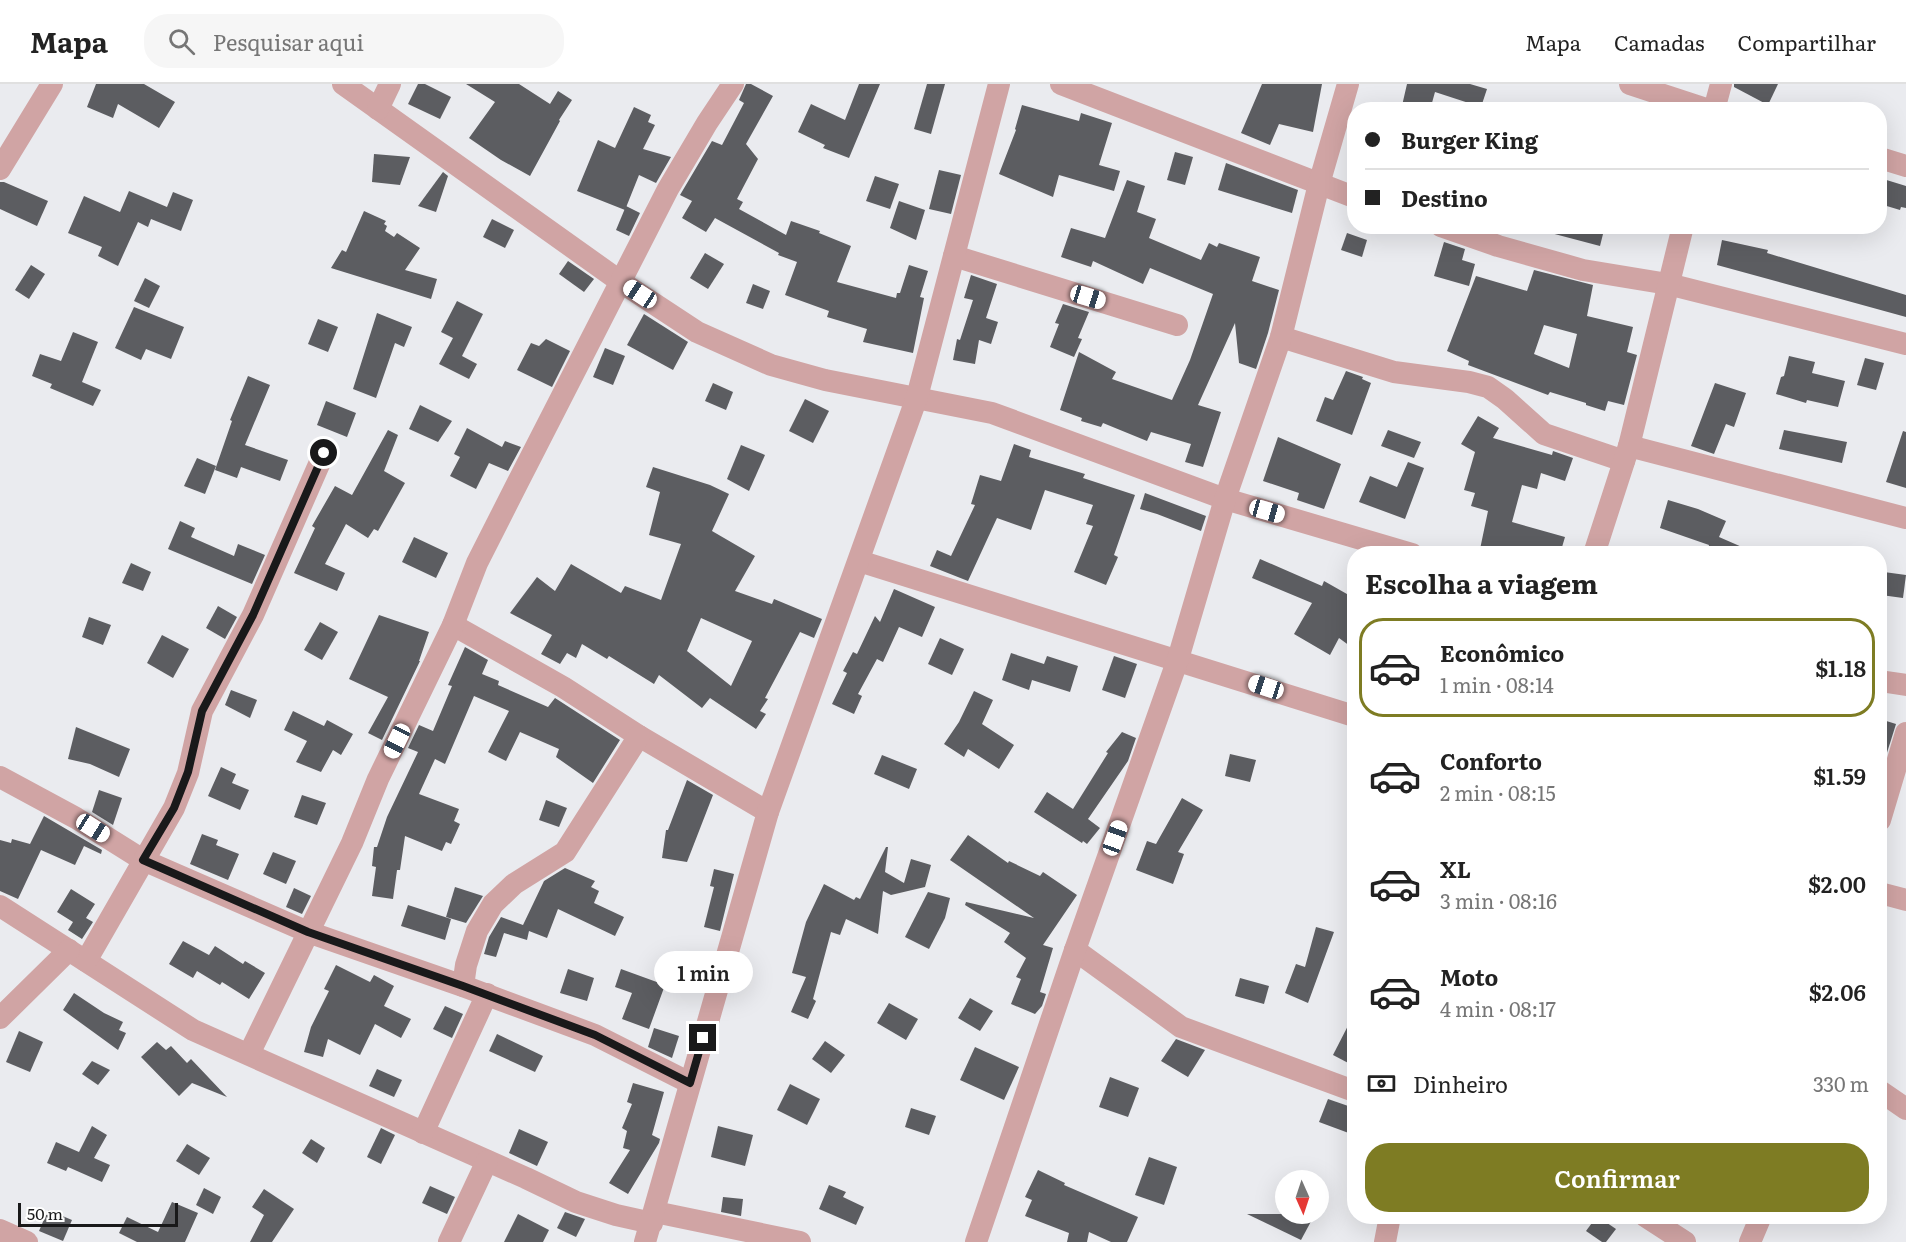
<!DOCTYPE html>
<html lang="pt">
<meta charset="utf-8">
<style>
:root{--surface:#fff;--page:#f6f6f6;--text:#222;--muted:#767676;--line:#e0e0e0;--accent:#7e7c23}
body{margin:0;font-family:Literata,serif;background:var(--page);color:var(--text);height:100vh;display:flex;flex-direction:column;font-size:22px;white-space:nowrap}
*{box-sizing:border-box;margin:0}
p{font-size:20px;color:var(--muted)}
.icon{flex:none;width:33px;height:33px;fill:none;stroke:currentColor;stroke-width:2;stroke-linecap:round;stroke-linejoin:round}
.map{position:relative;flex:1;overflow:hidden}
.side{position:absolute;left:1347px;top:462px;width:540px;height:678px;display:flex;flex-direction:column;background:var(--surface);border-radius:24px;box-shadow:0 6px 24px #0002}
.side>*{flex:none}
.guide{position:absolute;left:1347px;top:18px;width:540px;height:132px;border-radius:24px;box-shadow:0 6px 24px #0002;display:grid;align-content:center;height:132px;padding:0 18px;background:var(--surface)}
.needle{width:39px;rotate:177deg}
.fabs{position:absolute;left:1275px;top:1086px;display:grid;gap:12px}
.fabs a{display:grid;place-items:center;width:54px;height:54px;border-radius:50%;background:var(--surface);box-shadow:0 6px 24px #0002;font-size:30px}
.scale{position:absolute;left:18px;bottom:15px;width:160px;box-sizing:border-box;padding-left:6px;border:3px solid #19191a;border-top:0;font-size:16px;line-height:21px;white-space:nowrap;color:#19191a;-webkit-text-stroke:4px #fff;paint-order:stroke}
.end{position:absolute;width:27px;height:27px;margin:-14px;border:8px solid #19191a;background:#fff;box-shadow:0 0 0 3px #fff}
.from{border-radius:50%}
.bubble{position:absolute;height:42px;border-radius:21px;background:var(--surface);box-shadow:0 6px 24px #0002;font-size:20px;font-weight:600;line-height:42px;text-align:center}
.car{position:absolute;width:18px;height:36px;margin:-18px -9px;border-radius:8px;box-shadow:0 0 4px 2px #0007;background:linear-gradient(#fff 24%,#345 0 40%,#fff 0 76%,#345 0 86%,#fff 0)}
.guide b{display:flex;align-items:center;gap:21px;height:57px;font-size:22px}
.guide b+b{border-top:2px solid var(--line)}
.guide i{width:15px;height:15px;background:var(--text)}
ul{padding:0;list-style:none}
li{display:flex;align-items:center;gap:18px;height:99px;margin:0 12px 9px;padding:0 6px;border:3px solid transparent;border-radius:24px}
li div{flex:1}
li b{display:block;font-size:22px}
li em{font-style:normal;font-weight:600}
li.selected{border-color:var(--accent)}
li>.icon{width:54px;height:54px;stroke-width:1.5}
h2{padding:0 18px;font-size:27px;line-height:72px}
.pay{display:flex;align-items:center;gap:15px;height:66px;padding:0 18px;font-size:22px}
.pay p{margin-inline-start:auto}
.button{display:flex;gap:12px;margin-top:auto;padding:12px 18px}
.button a{flex:1;height:69px;border-radius:24px;background:var(--accent);color:#fff;font-size:24px;font-weight:600;line-height:69px;text-align:center}
header{display:flex;align-items:center;gap:36px;box-sizing:border-box;height:84px;padding:0 30px;background:var(--surface);border-bottom:2px solid var(--line)}
header strong{font-size:28px}
nav{display:flex;gap:33px;margin-inline-start:auto;font-size:21px}
.search{width:420px;height:54px;background:var(--page);display:flex;align-items:center;gap:15px;box-sizing:border-box;padding:0 21px;border-radius:24px;color:var(--muted);font-size:22px}
.map>svg:first-child{display:block}
.building{fill:#5c5d61;fill-rule:evenodd}
.lines{fill:none;stroke-linecap:round;stroke-linejoin:round}
.minor{stroke:#d0a4a4;stroke-width:22}
.route{stroke:#19191a;stroke-width:8}
</style>
<header>
<strong>Mapa</strong>
<div class="search"><svg class="icon" aria-label="search" viewBox="0 0 24 24"><circle cx="10" cy="10" r="6"/><path d="M15 15l6 6"/></svg>Pesquisar aqui</div>
<nav><a>Mapa</a><a>Camadas</a><a>Compartilhar</a></nav>
</header>
<div class="map">
<svg width="1906" height="1158" viewBox="0 0 1906 1158">
<rect width="100%" height="100%" fill="#eaebef"/>
<g class="building">
<polygon points="96,0 144,0 175,18 159,44 118,20 113,34 87,23"/>
<polygon points="418,0 425,0 451,13 440,35 408,20"/>
<polygon points="466,0 519,0 550,20 558,7 572,16 559,36 560,37 530,92 501,76 469,54 495,18"/>
<polygon points="746,0 751,0 773,12 746,60 758,75 737,115 743,118 739,125 786,151 791,137 820,147 819,149 851,162 837,198 896,214 897,209 900,209 909,181 928,187 920,213 924,214 913,269 863,258 867,245 827,233 829,227 785,211 797,178 778,171 779,169 715,134 706,148 682,134 692,117 680,111 712,57 722,61 744,19 739,16"/>
<polygon points="859,0 880,0 849,74 823,64 825,61 798,48 811,20 845,36"/>
<polygon points="927,0 945,0 931,50 914,45"/>
<polygon points="1262,0 1322,0 1313,48 1279,40 1270,61 1241,49"/>
<polygon points="1407,0 1470,0 1487,5 1481,23 1435,8 1430,26 1401,26"/>
<polygon points="1734,0 1778,0 1768,21 1734,3"/>
<polygon points="1022,21 1079,37 1081,29 1112,39 1099,81 1120,87 1114,107 1059,91 1053,113 999,90 1016,46 1015,45"/>
<polygon points="634,23 651,31 648,38 655,41 643,65 671,73 656,99 639,91 625,126 577,107 598,56 615,64"/>
<polygon points="1175,68 1193,73 1185,101 1167,96"/>
<polygon points="374,70 410,73 400,101 372,98"/>
<polygon points="1226,79 1298,106 1292,129 1218,106"/>
<polygon points="939,86 961,91 951,130 929,125"/>
<polygon points="443,88 448,92 436,128 418,122"/>
<polygon points="875,92 899,100 890,125 866,117"/>
<polygon points="1880,94 1906,102 1906,124 1901,123 1900,126 1880,120"/>
<polygon points="1127,96 1145,102 1137,128 1156,135 1149,154 1201,176 1209,159 1217,163 1219,159 1260,173 1252,197 1279,206 1268,249 1256,285 1239,279 1235,239 1198,321 1221,328 1203,383 1185,378 1191,360 1151,348 1147,357 1103,339 1101,343 1081,337 1082,334 1060,326 1079,268 1116,288 1112,295 1172,316 1190,276 1213,210 1150,184 1143,200 1093,177 1091,183 1061,173 1071,144 1105,154"/>
<polygon points="0,98 4,98 48,117 37,142 0,125"/>
<polygon points="129,107 167,123 173,108 193,116 181,147 151,135 148,143 138,138 118,182 98,172 102,163 68,149 84,112 120,128"/>
<polygon points="899,117 925,126 916,156 890,144"/>
<polygon points="626,122 640,129 629,152 616,146"/>
<polygon points="364,127 386,137 384,140 387,142 385,147 394,153 397,149 420,164 405,186 437,195 431,215 331,184 342,166 346,168"/>
<polygon points="492,135 514,146 505,164 483,153"/>
<polygon points="1548,142 1605,142 1600,162 1547,148"/>
<polygon points="1347,149 1367,156 1362,173 1341,166"/>
<polygon points="1722,156 1768,166 1767,169 1906,211 1906,233 1717,181"/>
<polygon points="1444,158 1465,165 1462,176 1475,180 1469,202 1434,192"/>
<polygon points="705,169 724,180 708,205 690,194"/>
<polygon points="568,177 594,195 584,208 559,190"/>
<polygon points="31,181 45,190 29,215 15,206"/>
<path d="M1534 186 1593 201 1587 232 1633 243 1627 268 1637 271 1624 321 1608 317 1605 327 1586 321V319L1550 308 1548 311 1468 281 1469 277 1447 267 1476 192 1527 207ZM1544 241 1577 250 1569 284 1534 270Z"/>
<polygon points="971,191 997,200 986,234 998,238 991,260 979,256 975,280 953,276 957,255 960,256 973,216 964,214"/>
<polygon points="145,194 160,202 149,224 134,217"/>
<polygon points="753,200 770,207 763,225 746,219"/>
<polygon points="457,217 483,230 462,272 477,280 469,295 439,280 453,254 441,248"/>
<polygon points="1063,220 1089,228 1078,254 1082,255 1074,273 1050,263 1059,240 1055,239"/>
<polygon points="134,223 184,243 171,275 146,265 141,276 115,264"/>
<polygon points="377,229 412,243 404,263 395,259 376,314 353,305"/>
<polygon points="644,230 688,258 673,286 627,261"/>
<polygon points="318,235 338,243 328,268 308,260"/>
<polygon points="73,248 98,258 82,298 101,306 93,322 50,304 52,300 32,292 40,270 61,277"/>
<polygon points="546,255 570,267 552,303 517,286 531,259 539,262"/>
<polygon points="605,264 625,272 613,301 593,293"/>
<polygon points="1789,272 1815,278 1812,289 1845,297 1838,323 1807,316 1806,319 1776,310 1781,293 1784,292"/>
<polygon points="1865,274 1884,279 1876,306 1857,301"/>
<polygon points="1346,287 1363,293 1362,295 1371,299 1352,351 1316,337 1325,313 1333,316"/>
<polygon points="248,292 270,301 245,361 288,376 280,397 241,383 237,394 215,386 232,337 230,336"/>
<polygon points="713,299 733,308 726,326 705,317"/>
<polygon points="1715,299 1746,309 1734,343 1726,340 1714,370 1691,362"/>
<polygon points="805,315 829,327 813,359 789,347"/>
<polygon points="326,317 356,329 347,353 317,341"/>
<polygon points="420,321 452,337 438,358 409,345"/>
<polygon points="1478,332 1499,344 1493,354 1552,371 1553,367 1573,374 1565,397 1541,389 1537,405 1522,401 1512,438 1565,453 1560,470 1479,470 1488,427 1471,422 1475,409 1464,406 1475,368 1461,360"/>
<polygon points="467,344 502,363 505,357 521,363 508,387 489,379 476,405 450,392 460,373 454,370"/>
<polygon points="388,346 398,351 384,387 405,399 378,447 374,445 368,454 346,440 325,480 345,489 337,507 294,489 315,444 312,442 335,402 352,411"/>
<polygon points="1388,346 1421,358 1414,374 1381,362"/>
<polygon points="1784,346 1847,358 1842,379 1779,365"/>
<polygon points="1903,347 1906,348 1906,404 1886,398"/>
<polygon points="1278,353 1341,380 1324,425 1297,416 1299,409 1263,397"/>
<polygon points="1014,360 1031,366 1029,373 1085,390 1083,394 1135,411 1114,471 1118,473 1106,501 1074,488 1093,442 1086,440 1093,421 1045,406 1031,446 997,434 968,497 930,482 937,466 951,472 975,421 971,420 980,391 1001,397"/>
<polygon points="741,361 765,371 749,407 727,395"/>
<polygon points="197,374 216,382 205,410 184,402"/>
<polygon points="1408,378 1424,384 1405,435 1359,418 1370,392 1397,403"/>
<path d="M653 383 710 401 729 410 712 447 755 472 735 507 772 520 774 515 822 535 814 554 800 548 765 614 768 615 760 627 766 630 756 645 710 614 702 624 659 591 654 600 609 572 607 575 582 560 576 574 567 569 560 580 541 570 552 551 510 529 537 493 555 507 571 480 621 509 625 502 661 516 681 460 649 451 660 408 646 403ZM701 534 752 557 731 602 687 567Z"/>
<polygon points="1145,409 1206,432 1201,447 1157,430 1140,425"/>
<polygon points="1668,416 1698,425 1726,437 1719,453 1758,470 1707,470 1709,461 1660,444"/>
<polygon points="180,437 195,444 191,453 234,472 238,460 265,471 252,500 168,465"/>
<polygon points="414,453 448,469 436,494 402,478"/>
<polygon points="1260,475 1322,502 1324,497 1354,514 1354,565 1339,554 1330,571 1294,550 1312,519 1252,494"/>
<polygon points="131,479 151,488 143,507 122,499"/>
<polygon points="1884,488 1906,491 1903,514 1881,511"/>
<polygon points="894,505 935,523 922,553 899,543 883,578 877,575 858,610 862,612 854,630 832,620 847,589 843,587 853,568 857,570 875,532 880,538"/>
<polygon points="218,522 237,533 225,555 206,544"/>
<polygon points="379,531 429,548 419,577 420,577 382,656 368,649 388,613 349,595"/>
<polygon points="89,533 111,541 103,561 82,553"/>
<polygon points="320,538 338,548 322,576 304,566"/>
<polygon points="162,551 189,565 173,594 147,579"/>
<polygon points="940,554 964,565 952,591 928,580"/>
<polygon points="465,563 488,576 482,590 499,597 498,601 548,623 555,614 620,656 593,699 556,673 559,665 520,648 506,677 488,668 509,627 474,612 445,680 435,675 419,710 459,725 454,737 460,740 451,760 446,758 442,767 405,752 400,786 397,786 393,815 372,812 376,783 372,782 374,763 377,763 387,733 418,668 408,664 419,641 433,647 452,602 448,601"/>
<polygon points="1011,569 1044,580 1047,572 1078,582 1070,608 1032,596 1029,606 1002,596"/>
<polygon points="1114,572 1137,580 1125,614 1102,606"/>
<polygon points="231,606 257,616 250,634 225,621"/>
<polygon points="974,607 993,616 982,640 1014,661 999,685 968,665 964,673 944,660 959,638"/>
<polygon points="293,627 324,642 327,636 353,650 341,671 333,666 321,688 296,678 307,657 284,646"/>
<polygon points="1880,635 1896,640 1880,691"/>
<polygon points="76,643 130,665 119,693 90,680 68,675"/>
<polygon points="1122,648 1136,654 1128,677 1088,735 1100,744 1087,760 1083,757 1082,759 1034,728 1047,708 1073,725 1108,669 1106,668"/>
<polygon points="1230,670 1256,676 1250,698 1225,692"/>
<polygon points="882,671 917,685 909,705 874,690"/>
<polygon points="221,683 236,690 232,699 249,706 240,726 208,712"/>
<polygon points="687,696 713,711 687,778 662,774 666,746 668,746"/>
<polygon points="99,706 122,714 113,741 92,728"/>
<polygon points="302,711 326,719 317,741 294,733"/>
<polygon points="1182,714 1203,726 1178,768 1184,770 1173,800 1136,786 1147,757 1156,760"/>
<polygon points="546,716 567,724 559,743 539,736"/>
<polygon points="44,732 102,766 101,770 84,762 75,781 41,766 18,815 0,807 0,756 11,759 12,755 30,760"/>
<polygon points="202,750 218,756 216,761 239,770 228,796 190,780"/>
<polygon points="968,751 1008,779 1009,777 1040,792 1043,788 1077,811 1043,861 1053,864 1040,908 1046,910 1042,922 1035,930 1011,920 1021,895 1016,893 1026,874 1004,858 1010,849 965,821 966,818 1034,834 950,776"/>
<polygon points="886,763 888,763 885,788 904,799 911,775 931,781 925,803 891,811 883,807 878,850 846,835 840,851 831,848 813,915 816,917 808,935 791,928 806,893 792,889 806,838 824,800 854,816 856,813 860,815"/>
<polygon points="273,768 296,777 286,800 263,790"/>
<polygon points="565,784 595,797 591,803 599,807 594,819 624,833 615,852 558,825 547,854 529,847 527,856 504,849 496,873 484,870 489,853 501,833 523,841 544,797"/>
<polygon points="714,785 734,790 720,847 704,843 714,803 710,802"/>
<polygon points="455,803 483,812 466,839 446,833"/>
<polygon points="294,804 311,812 302,830 286,823"/>
<polygon points="71,805 95,820 86,834 93,838 82,855 68,846 73,838 57,828"/>
<polygon points="928,808 950,814 945,834 929,865 905,853"/>
<polygon points="408,821 451,835 445,856 401,842"/>
<polygon points="1316,843 1334,848 1308,919 1285,909 1296,880 1305,883"/>
<polygon points="183,857 209,871 215,862 243,880 245,877 265,889 249,915 222,898 220,901 197,887 193,894 169,880"/>
<polygon points="336,881 370,898 374,891 394,902 384,922 411,935 401,954 375,940 360,971 328,955 323,973 304,968 311,943 329,907 324,905"/>
<polygon points="568,885 594,894 587,917 560,909"/>
<polygon points="621,885 665,901 649,945 622,935 632,909 615,903"/>
<polygon points="1240,894 1269,902 1264,920 1235,912"/>
<polygon points="74,909 104,929 123,938 119,946 126,949 118,966 63,926"/>
<polygon points="970,914 993,927 980,947 958,934"/>
<polygon points="889,919 918,935 906,956 877,939"/>
<polygon points="445,922 463,930 452,954 433,945"/>
<polygon points="1354,930 1354,982 1333,971"/>
<polygon points="654,944 679,952 672,974 648,963"/>
<polygon points="19,947 43,958 30,988 6,978"/>
<polygon points="497,950 543,972 535,988 489,967"/>
<polygon points="1176,955 1205,966 1188,993 1161,977"/>
<polygon points="825,957 845,971 831,989 812,975"/>
<polygon points="157,958 166,966 171,962 187,979 191,975 227,1013 192,999 179,1012 141,973"/>
<polygon points="975,963 1019,983 1004,1016 960,996"/>
<polygon points="92,977 110,986 98,1001 82,990"/>
<polygon points="377,985 402,996 394,1013 369,1002"/>
<polygon points="1110,993 1139,1004 1128,1033 1099,1023"/>
<polygon points="633,999 664,1008 652,1051 660,1055 659,1059 628,1110 609,1099 630,1066 623,1064 627,1047 622,1044 632,1020 627,1018"/>
<polygon points="790,1000 820,1015 807,1041 777,1026"/>
<polygon points="1328,1015 1354,1024 1354,1051 1319,1038"/>
<polygon points="911,1024 936,1032 929,1051 905,1043"/>
<polygon points="92,1042 107,1051 94,1074 110,1081 102,1098 68,1083 66,1087 47,1079 56,1058 79,1068"/>
<polygon points="718,1042 753,1051 745,1082 711,1073"/>
<polygon points="381,1044 395,1051 381,1080 367,1073"/>
<polygon points="519,1045 548,1058 537,1082 509,1069"/>
<polygon points="311,1055 325,1064 317,1079 302,1069"/>
<polygon points="187,1060 210,1074 199,1091 176,1077"/>
<polygon points="1149,1073 1177,1083 1164,1121 1135,1111"/>
<polygon points="1038,1086 1065,1099 1064,1101 1138,1133 1127,1158 1111,1158 1089,1148 1087,1158 1067,1158 1069,1149 1025,1132 1032,1116 1025,1113"/>
<polygon points="829,1101 846,1108 843,1113 864,1123 856,1141 819,1125"/>
<polygon points="430,1102 455,1113 447,1130 422,1119"/>
<polygon points="204,1104 221,1113 213,1130 196,1121"/>
<polygon points="264,1105 294,1125 272,1158 250,1158 264,1131 252,1123"/>
<polygon points="723,1113 743,1115 741,1132 721,1128"/>
<polygon points="172,1118 198,1129 185,1158 137,1158 119,1149 127,1133 158,1148"/>
<polygon points="48,1126 72,1136 63,1157 39,1147"/>
<polygon points="565,1128 585,1135 576,1153 557,1144"/>
<polygon points="518,1130 549,1146 543,1158 504,1158"/>
<polygon points="1247,1130 1315,1130 1301,1156"/>
<polygon points="1597,1132 1616,1145 1606,1158 1602,1158 1586,1147"/>
</g>
<g class="lines">
<g class="minor">
<polyline points="343,0 621,198 697,248 771,281 825,296 992,329 1225,415 1412,470"/>
<polyline points="1061,0 1354,113"/>
<polyline points="1630,0 1709,26"/>
<polyline points="378,25 390,0"/>
<polyline points="1714,26 1721,0"/>
<polyline points="1880,74 1906,82"/>
<polyline points="0,85 52,0"/>
<polyline points="1441,142 1498,162 1583,186 1668,200 1906,260"/>
<polyline points="954,172 1177,241"/>
<polyline points="1281,253 1394,288 1469,298 1488,303 1505,315 1544,350 1624,377"/>
<polyline points="1629,362 1906,434"/>
<polyline points="1594,470 1629,362 1683,142"/>
<polyline points="859,477 1354,632"/>
<polyline points="453,541 563,603 639,652 768,728"/>
<polyline points="1880,597 1906,601"/>
<polyline points="0,693 76,734 143,776 308,848 463,902 595,951 690,999"/>
<polyline points="1880,736 1906,649"/>
<polyline points="1880,809 1906,816"/>
<polyline points="0,822 193,946 526,1094 576,1118 616,1131 652,1139"/>
<polyline points="1075,866 1181,943 1354,1007"/>
<polyline points="86,877 174,724 188,689 202,627 253,531 324,369"/>
<polyline points="463,902 466,881 477,847 493,820 514,800 565,768 639,652"/>
<polyline points="0,934 69,866"/>
<polyline points="249,970 352,759 378,695 453,541 477,479 517,400 668,105 707,39 733,0"/>
<polyline points="1880,1007 1906,1025"/>
<polyline points="423,1049 487,910"/>
<polyline points="655,1128 800,1158"/>
<polyline points="1645,1132 1685,1158"/>
<polyline points="0,1146 27,1158"/>
<polyline points="449,1158 487,1077"/>
<polyline points="645,1158 768,728 917,313 999,0"/>
<polyline points="976,1158 1075,866 1178,575 1225,415 1281,253 1319,100 1348,0"/>
<polyline points="1385,1158 1390,1132"/>
<polyline points="1750,1158 1761,1132"/>
</g>
</g>
<g class="lines">
<polyline class="route" points="324,369 253,531 202,627 188,688 174,724 143,776 308,848 463,902 595,951 690,999 703,954"/>
</g>
</svg>
<div class="fabs">
<a><svg class="needle" viewBox="-14 -14 28 28"><path d="M0-13l5 13h-10z" fill="#e53935"/><path d="M0 13l5-13h-10z" fill="#767676"/></svg></a>
</div>
<div class="scale">50 m</div>
<i class="end from" style="left:324px;top:369px"></i>
<i class="end" style="left:703px;top:954px"></i>
<div class="bubble" style="left:654px;top:867px;width:99px">1 min</div>
<i class="car" style="left:640px;top:210px;rotate:303deg"></i>
<i class="car" style="left:1088px;top:213px;rotate:107deg"></i>
<i class="car" style="left:1267px;top:427px;rotate:106deg"></i>
<i class="car" style="left:1266px;top:603px;rotate:288deg"></i>
<i class="car" style="left:397px;top:657px;rotate:206deg"></i>
<i class="car" style="left:93px;top:744px;rotate:122deg"></i>
<i class="car" style="left:1115px;top:754px;rotate:20deg"></i>
<div class="guide">
<b><i class="from"></i>Burger King</b>
<b><i></i>Destino</b>
</div>
<section class="side">
<h2>Escolha a viagem</h2>
<ul>
<li class="selected"><svg class="icon" aria-label="car" viewBox="0 0 24 24"><path d="M5 17H2v-5l4-1 3-4h7l3 4 3 1v5h-3M9 17h6M6 11h13"/><circle cx="7" cy="17" r="2"/><circle cx="17" cy="17" r="2"/></svg><div><b>Econômico</b><p>1 min · 08:14</p></div><em>$1.18</em></li>
<li><svg class="icon" aria-label="car" viewBox="0 0 24 24"><path d="M5 17H2v-5l4-1 3-4h7l3 4 3 1v5h-3M9 17h6M6 11h13"/><circle cx="7" cy="17" r="2"/><circle cx="17" cy="17" r="2"/></svg><div><b>Conforto</b><p>2 min · 08:15</p></div><em>$1.59</em></li>
<li><svg class="icon" aria-label="car" viewBox="0 0 24 24"><path d="M5 17H2v-5l4-1 3-4h7l3 4 3 1v5h-3M9 17h6M6 11h13"/><circle cx="7" cy="17" r="2"/><circle cx="17" cy="17" r="2"/></svg><div><b>XL</b><p>3 min · 08:16</p></div><em>$2.00</em></li>
<li><svg class="icon" aria-label="car" viewBox="0 0 24 24"><path d="M5 17H2v-5l4-1 3-4h7l3 4 3 1v5h-3M9 17h6M6 11h13"/><circle cx="7" cy="17" r="2"/><circle cx="17" cy="17" r="2"/></svg><div><b>Moto</b><p>4 min · 08:17</p></div><em>$2.06</em></li>
</ul>
<div class="pay"><svg class="icon" aria-label="cash" viewBox="0 0 24 24"><path d="M3 7h18v10H3z"/><circle cx="12" cy="12" r="2"/></svg>Dinheiro<p>330 m</p></div>
<div class="button"><a>Confirmar</a></div>
</section>
</div>
